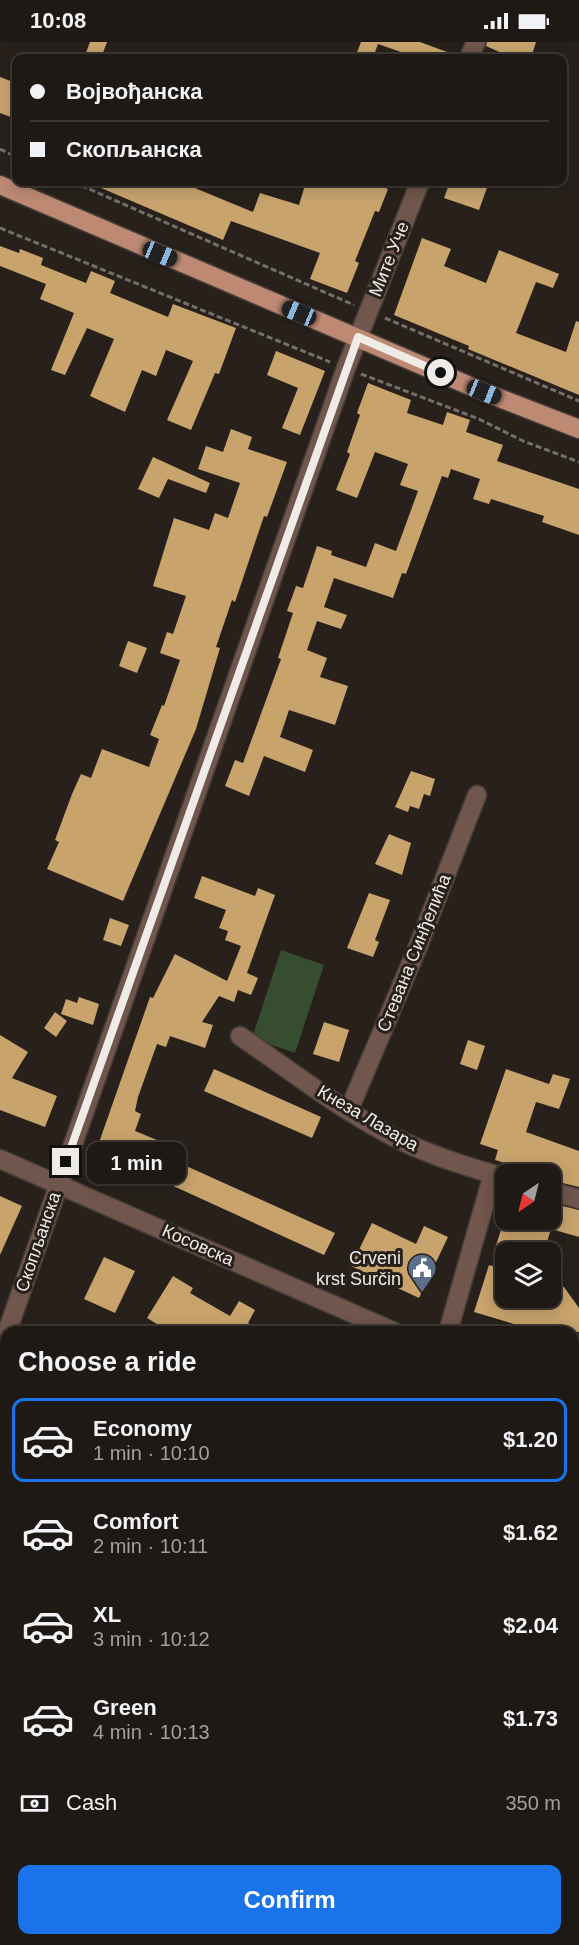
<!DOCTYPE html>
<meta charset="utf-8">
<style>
:root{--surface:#1e1914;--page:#26221d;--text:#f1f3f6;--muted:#a1a0a0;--line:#3c3834;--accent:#1a73e8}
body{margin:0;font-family:Helvetica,sans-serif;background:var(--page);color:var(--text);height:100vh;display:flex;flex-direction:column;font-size:22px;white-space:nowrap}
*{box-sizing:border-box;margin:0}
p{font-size:20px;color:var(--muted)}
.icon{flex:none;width:33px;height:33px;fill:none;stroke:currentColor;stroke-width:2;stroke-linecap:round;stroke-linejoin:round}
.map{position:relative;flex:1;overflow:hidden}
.details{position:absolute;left:0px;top:1284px;width:579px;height:620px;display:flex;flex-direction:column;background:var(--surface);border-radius:18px 18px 0 0;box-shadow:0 3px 15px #0003,0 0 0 2px var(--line)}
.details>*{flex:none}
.banner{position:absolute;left:12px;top:12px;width:555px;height:132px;border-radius:12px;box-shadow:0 3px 15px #0003,0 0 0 2px var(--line);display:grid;align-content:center;height:132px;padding:0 18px;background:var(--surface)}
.needle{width:39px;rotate:215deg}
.buttons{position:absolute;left:495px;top:1122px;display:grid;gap:12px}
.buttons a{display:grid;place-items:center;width:66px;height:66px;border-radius:12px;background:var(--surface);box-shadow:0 3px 15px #0003,0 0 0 2px var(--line);font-size:30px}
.end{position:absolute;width:27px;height:27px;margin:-14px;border:8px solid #efebe6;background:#111;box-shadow:0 0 0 3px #111}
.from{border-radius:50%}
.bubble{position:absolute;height:42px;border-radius:12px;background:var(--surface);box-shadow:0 3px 15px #0003,0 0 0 2px var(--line);font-size:20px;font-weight:800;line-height:42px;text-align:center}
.car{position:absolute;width:18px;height:36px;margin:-18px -9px;border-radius:8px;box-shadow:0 0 4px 2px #0007;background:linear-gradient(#222 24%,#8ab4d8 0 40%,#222 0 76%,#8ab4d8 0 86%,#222 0)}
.banner b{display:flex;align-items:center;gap:21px;height:57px;font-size:22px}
.banner b+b{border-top:2px solid var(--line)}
.banner i{width:15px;height:15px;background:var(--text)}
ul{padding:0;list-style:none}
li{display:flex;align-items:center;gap:18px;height:84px;margin:0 12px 9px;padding:0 6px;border:3px solid transparent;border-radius:12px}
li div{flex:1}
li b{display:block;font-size:22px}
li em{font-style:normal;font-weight:800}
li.active{border-color:var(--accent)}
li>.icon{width:54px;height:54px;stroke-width:1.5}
h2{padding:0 18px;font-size:27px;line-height:72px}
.pay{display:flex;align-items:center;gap:15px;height:66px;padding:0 18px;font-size:22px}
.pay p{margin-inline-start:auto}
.action{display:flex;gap:12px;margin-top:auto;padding:12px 18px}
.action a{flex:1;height:69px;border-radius:12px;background:var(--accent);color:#fff;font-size:24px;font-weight:800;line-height:69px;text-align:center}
.status{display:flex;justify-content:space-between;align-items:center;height:42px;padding:0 30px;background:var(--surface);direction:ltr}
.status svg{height:16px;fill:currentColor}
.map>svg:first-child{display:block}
.green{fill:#364d30}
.building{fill:#c8a36c}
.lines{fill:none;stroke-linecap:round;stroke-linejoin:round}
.minor-casing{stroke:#443d37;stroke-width:21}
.major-casing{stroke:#443d37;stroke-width:21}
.path{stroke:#756f6a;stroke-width:3;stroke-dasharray:6 3;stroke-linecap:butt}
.minor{stroke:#70564c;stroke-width:18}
.major{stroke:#bd8973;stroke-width:18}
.route{stroke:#efebe6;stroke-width:8}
.labels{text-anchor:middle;stroke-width:6;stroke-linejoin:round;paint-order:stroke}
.street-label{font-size:18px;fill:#efebe6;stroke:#28211b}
.poi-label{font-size:18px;fill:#efebe6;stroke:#28211b;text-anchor:end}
</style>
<div class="status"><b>10:08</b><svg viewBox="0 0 49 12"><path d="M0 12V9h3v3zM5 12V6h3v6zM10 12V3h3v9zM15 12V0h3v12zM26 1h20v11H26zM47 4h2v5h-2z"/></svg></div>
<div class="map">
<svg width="579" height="1903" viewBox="0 0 579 1903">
<rect width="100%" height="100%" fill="#28211b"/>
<g class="green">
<polygon points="281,908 324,923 295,1011 252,996"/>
<polygon points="115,1898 331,1898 334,1903 119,1903"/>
</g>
<g class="building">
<polygon points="90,0 107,0 101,16 84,16"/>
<polygon points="361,0 420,0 458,14 458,16 418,16 378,2 373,16 355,16"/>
<polygon points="487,0 536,0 531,16 513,16 486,4"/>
<polygon points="0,35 16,41 16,77 0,71"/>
<polygon points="87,140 191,140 190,144 253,170 260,151 299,163 306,140 369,140 388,147 379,170 375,169 355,219 359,221 347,251 310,237 320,211 231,179 223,198"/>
<polygon points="450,140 489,140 479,168 444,156"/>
<polygon points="422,196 451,207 444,224 486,241 499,208 559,232 553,246 536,240 516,291 566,310 576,279 579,280 579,353 468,307 469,304 394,273"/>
<polygon points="0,204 19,211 20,207 43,216 41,223 86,241 91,229 115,239 110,251 168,275 173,262 236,286 219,332 215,331 191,388 167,378 193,319 166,308 156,334 142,328 125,370 90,354 114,297 87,286 65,333 51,328 74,271 40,257 46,242 0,224"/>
<polygon points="276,309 325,329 300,393 282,386 298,346 267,333"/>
<polygon points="368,341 411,358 407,371 443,383 447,370 470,378 466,390 503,403 497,419 579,447 579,493 542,480 544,474 491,457 489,462 473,457 480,437 451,427 448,436 442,434 406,532 402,531 393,556 334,536 324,565 347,573 341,587 317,579 307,608 327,616 320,635 348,644 335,683 289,668 280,695 313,708 305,730 264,714 249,754 225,744 235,718 243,721 281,617 278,616 293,571 287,569 296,544 303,546 317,504 332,509 331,513 366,525 375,501 396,509 418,449 400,443 408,422 375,410 357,456 336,448 350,412 347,410 360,373 357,371"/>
<polygon points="231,387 252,395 248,407 287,420 267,475 264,474 235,560 232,558 216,605 220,606 196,687 123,859 47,827 59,800 55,798 72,752 81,732 91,736 102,707 149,725 159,697 150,693 162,663 164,664 180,618 160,611 167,590 173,592 186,554 153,544 174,476 209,488 215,471 228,476 240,441 198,427 206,404 223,410"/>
<polygon points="153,415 210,441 206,451 168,437 159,456 138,447"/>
<polygon points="128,599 147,606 137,631 119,624"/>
<polygon points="411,729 435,737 430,754 424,752 419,767 410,764 408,770 395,765"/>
<polygon points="389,792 411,801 402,833 375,822"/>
<polygon points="202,834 255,854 258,846 275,853 247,931 258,936 251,953 238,948 234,960 219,954 202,980 213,983 205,1006 170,994 166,1005 157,1002 138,1055 135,1069 141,1072 135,1089 157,1098 153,1109 335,1191 324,1213 158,1137 95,1112 150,955 153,956 175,912 227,939 241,904 225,898 228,889 219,886 226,868 194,856"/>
<polygon points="369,851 390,858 375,898 379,900 373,915 347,906"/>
<polygon points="110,876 129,883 121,904 103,898"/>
<polygon points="79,955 99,962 93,983 61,972 66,957 77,961"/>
<polygon points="55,970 67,979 56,995 44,986"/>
<polygon points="324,980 349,988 339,1020 313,1012"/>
<polygon points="0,993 28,1010 12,1036 57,1054 45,1085 0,1068"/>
<polygon points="468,998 485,1004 477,1028 460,1022"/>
<polygon points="214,1027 321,1075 312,1096 204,1049"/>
<polygon points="506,1027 549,1042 553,1032 570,1037 559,1067 536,1060 526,1090 579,1109 579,1145 550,1138 550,1132 542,1132 495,1118 498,1108 480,1102"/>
<polygon points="0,1154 22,1164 0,1213"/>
<polygon points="550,1161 579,1168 579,1195 551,1187 544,1210 494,1210 504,1178 550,1178"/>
<polygon points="372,1181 416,1202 424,1184 448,1195 419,1256 351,1224"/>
<polygon points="104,1215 135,1229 115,1271 84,1257"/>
<polygon points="489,1223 506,1228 506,1256 550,1256 550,1241 564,1245 579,1266 579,1290 541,1290 474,1270"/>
<polygon points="173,1234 193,1246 190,1251 230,1274 239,1259 255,1268 248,1281 264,1290 170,1290 147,1276"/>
</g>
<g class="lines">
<g class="minor-casing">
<g id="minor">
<polyline points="469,16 476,0"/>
<path d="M240 994C294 1031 347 1073 406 1101 438 1116 472 1126 506 1136"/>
<polyline points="349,1068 417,907 477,753"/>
<polyline points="0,1117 395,1290"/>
<polyline points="550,1149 579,1157"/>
<polyline points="7,1290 346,326 420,140"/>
<polyline points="448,1290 493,1132"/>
<polyline points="0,1309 6,1292"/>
<polyline points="573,1332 579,1331"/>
<polyline points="0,1685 6,1682"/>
<polyline points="0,1857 6,1864"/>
<polyline points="38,1898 43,1903"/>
<polyline points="424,1898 427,1903"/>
</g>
</g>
<g class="major-casing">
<polyline id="major" points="0,143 484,350 579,387"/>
</g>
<g class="path">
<polyline points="0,107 16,115"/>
<polyline points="73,140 354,263"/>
<polyline points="0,186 330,320"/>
<polyline points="385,276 579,359"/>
<polyline points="361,332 479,377 523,399 579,420"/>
</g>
<use href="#minor" class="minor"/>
<use href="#major" class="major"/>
</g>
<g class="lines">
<polyline class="route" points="66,1120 358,295 441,331"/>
</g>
<defs>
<g id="civic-pin" transform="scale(1.5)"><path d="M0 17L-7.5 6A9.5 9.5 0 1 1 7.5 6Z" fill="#5c6f8a" stroke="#28211b"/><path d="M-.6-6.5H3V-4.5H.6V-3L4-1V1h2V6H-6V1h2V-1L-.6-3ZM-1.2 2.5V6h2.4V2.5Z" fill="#fff"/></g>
</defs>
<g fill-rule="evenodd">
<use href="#civic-pin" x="422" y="1226"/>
</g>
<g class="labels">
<g class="street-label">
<text transform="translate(389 217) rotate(-68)" y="6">Мите Уче</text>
<text transform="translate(414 911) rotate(-68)" y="6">Стевана Синђелића</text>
<text transform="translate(368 1076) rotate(30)" y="6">Кнеза Лазара</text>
<text transform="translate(38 1200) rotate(-71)" y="6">Скопљанска</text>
<text transform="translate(198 1203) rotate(24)" y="6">Косовска</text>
</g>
<g class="poi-label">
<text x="401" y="1222">Crveni<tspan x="401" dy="21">krst Surčin</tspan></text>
</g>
</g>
</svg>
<div class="buttons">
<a><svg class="needle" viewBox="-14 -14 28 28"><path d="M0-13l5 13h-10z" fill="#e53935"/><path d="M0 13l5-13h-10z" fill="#a1a0a0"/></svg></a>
<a><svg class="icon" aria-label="layers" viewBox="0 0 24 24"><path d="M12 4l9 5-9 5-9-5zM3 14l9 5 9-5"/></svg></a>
</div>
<i class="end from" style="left:441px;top:331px"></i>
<i class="end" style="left:66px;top:1120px"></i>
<div class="bubble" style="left:87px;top:1100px;width:99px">1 min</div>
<i class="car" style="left:160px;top:212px;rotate:113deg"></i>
<i class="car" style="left:299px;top:271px;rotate:293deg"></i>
<i class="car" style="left:484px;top:350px;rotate:112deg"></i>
<div class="banner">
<b><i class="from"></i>Војвођанска</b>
<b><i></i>Скопљанска</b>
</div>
<section class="details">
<h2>Choose a ride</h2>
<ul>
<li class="active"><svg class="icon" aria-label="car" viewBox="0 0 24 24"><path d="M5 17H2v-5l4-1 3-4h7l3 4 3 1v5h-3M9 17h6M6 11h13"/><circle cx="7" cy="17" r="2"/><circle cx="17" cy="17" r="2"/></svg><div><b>Economy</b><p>1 min · 10:10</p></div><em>$1.20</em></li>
<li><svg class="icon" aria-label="car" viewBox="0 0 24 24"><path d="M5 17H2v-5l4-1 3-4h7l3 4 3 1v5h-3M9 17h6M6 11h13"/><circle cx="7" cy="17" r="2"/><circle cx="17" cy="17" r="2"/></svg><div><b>Comfort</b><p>2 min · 10:11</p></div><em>$1.62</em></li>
<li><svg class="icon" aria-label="car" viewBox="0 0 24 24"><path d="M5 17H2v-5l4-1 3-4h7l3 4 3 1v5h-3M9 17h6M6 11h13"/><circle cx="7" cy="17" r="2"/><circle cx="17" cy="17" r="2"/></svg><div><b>XL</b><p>3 min · 10:12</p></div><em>$2.04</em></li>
<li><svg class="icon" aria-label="car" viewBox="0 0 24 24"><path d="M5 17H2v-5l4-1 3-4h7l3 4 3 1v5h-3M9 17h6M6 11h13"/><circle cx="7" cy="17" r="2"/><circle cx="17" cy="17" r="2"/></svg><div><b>Green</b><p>4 min · 10:13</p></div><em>$1.73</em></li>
</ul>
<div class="pay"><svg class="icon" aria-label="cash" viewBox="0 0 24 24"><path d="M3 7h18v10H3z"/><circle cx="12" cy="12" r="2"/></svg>Cash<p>350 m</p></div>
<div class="action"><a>Confirm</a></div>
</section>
</div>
